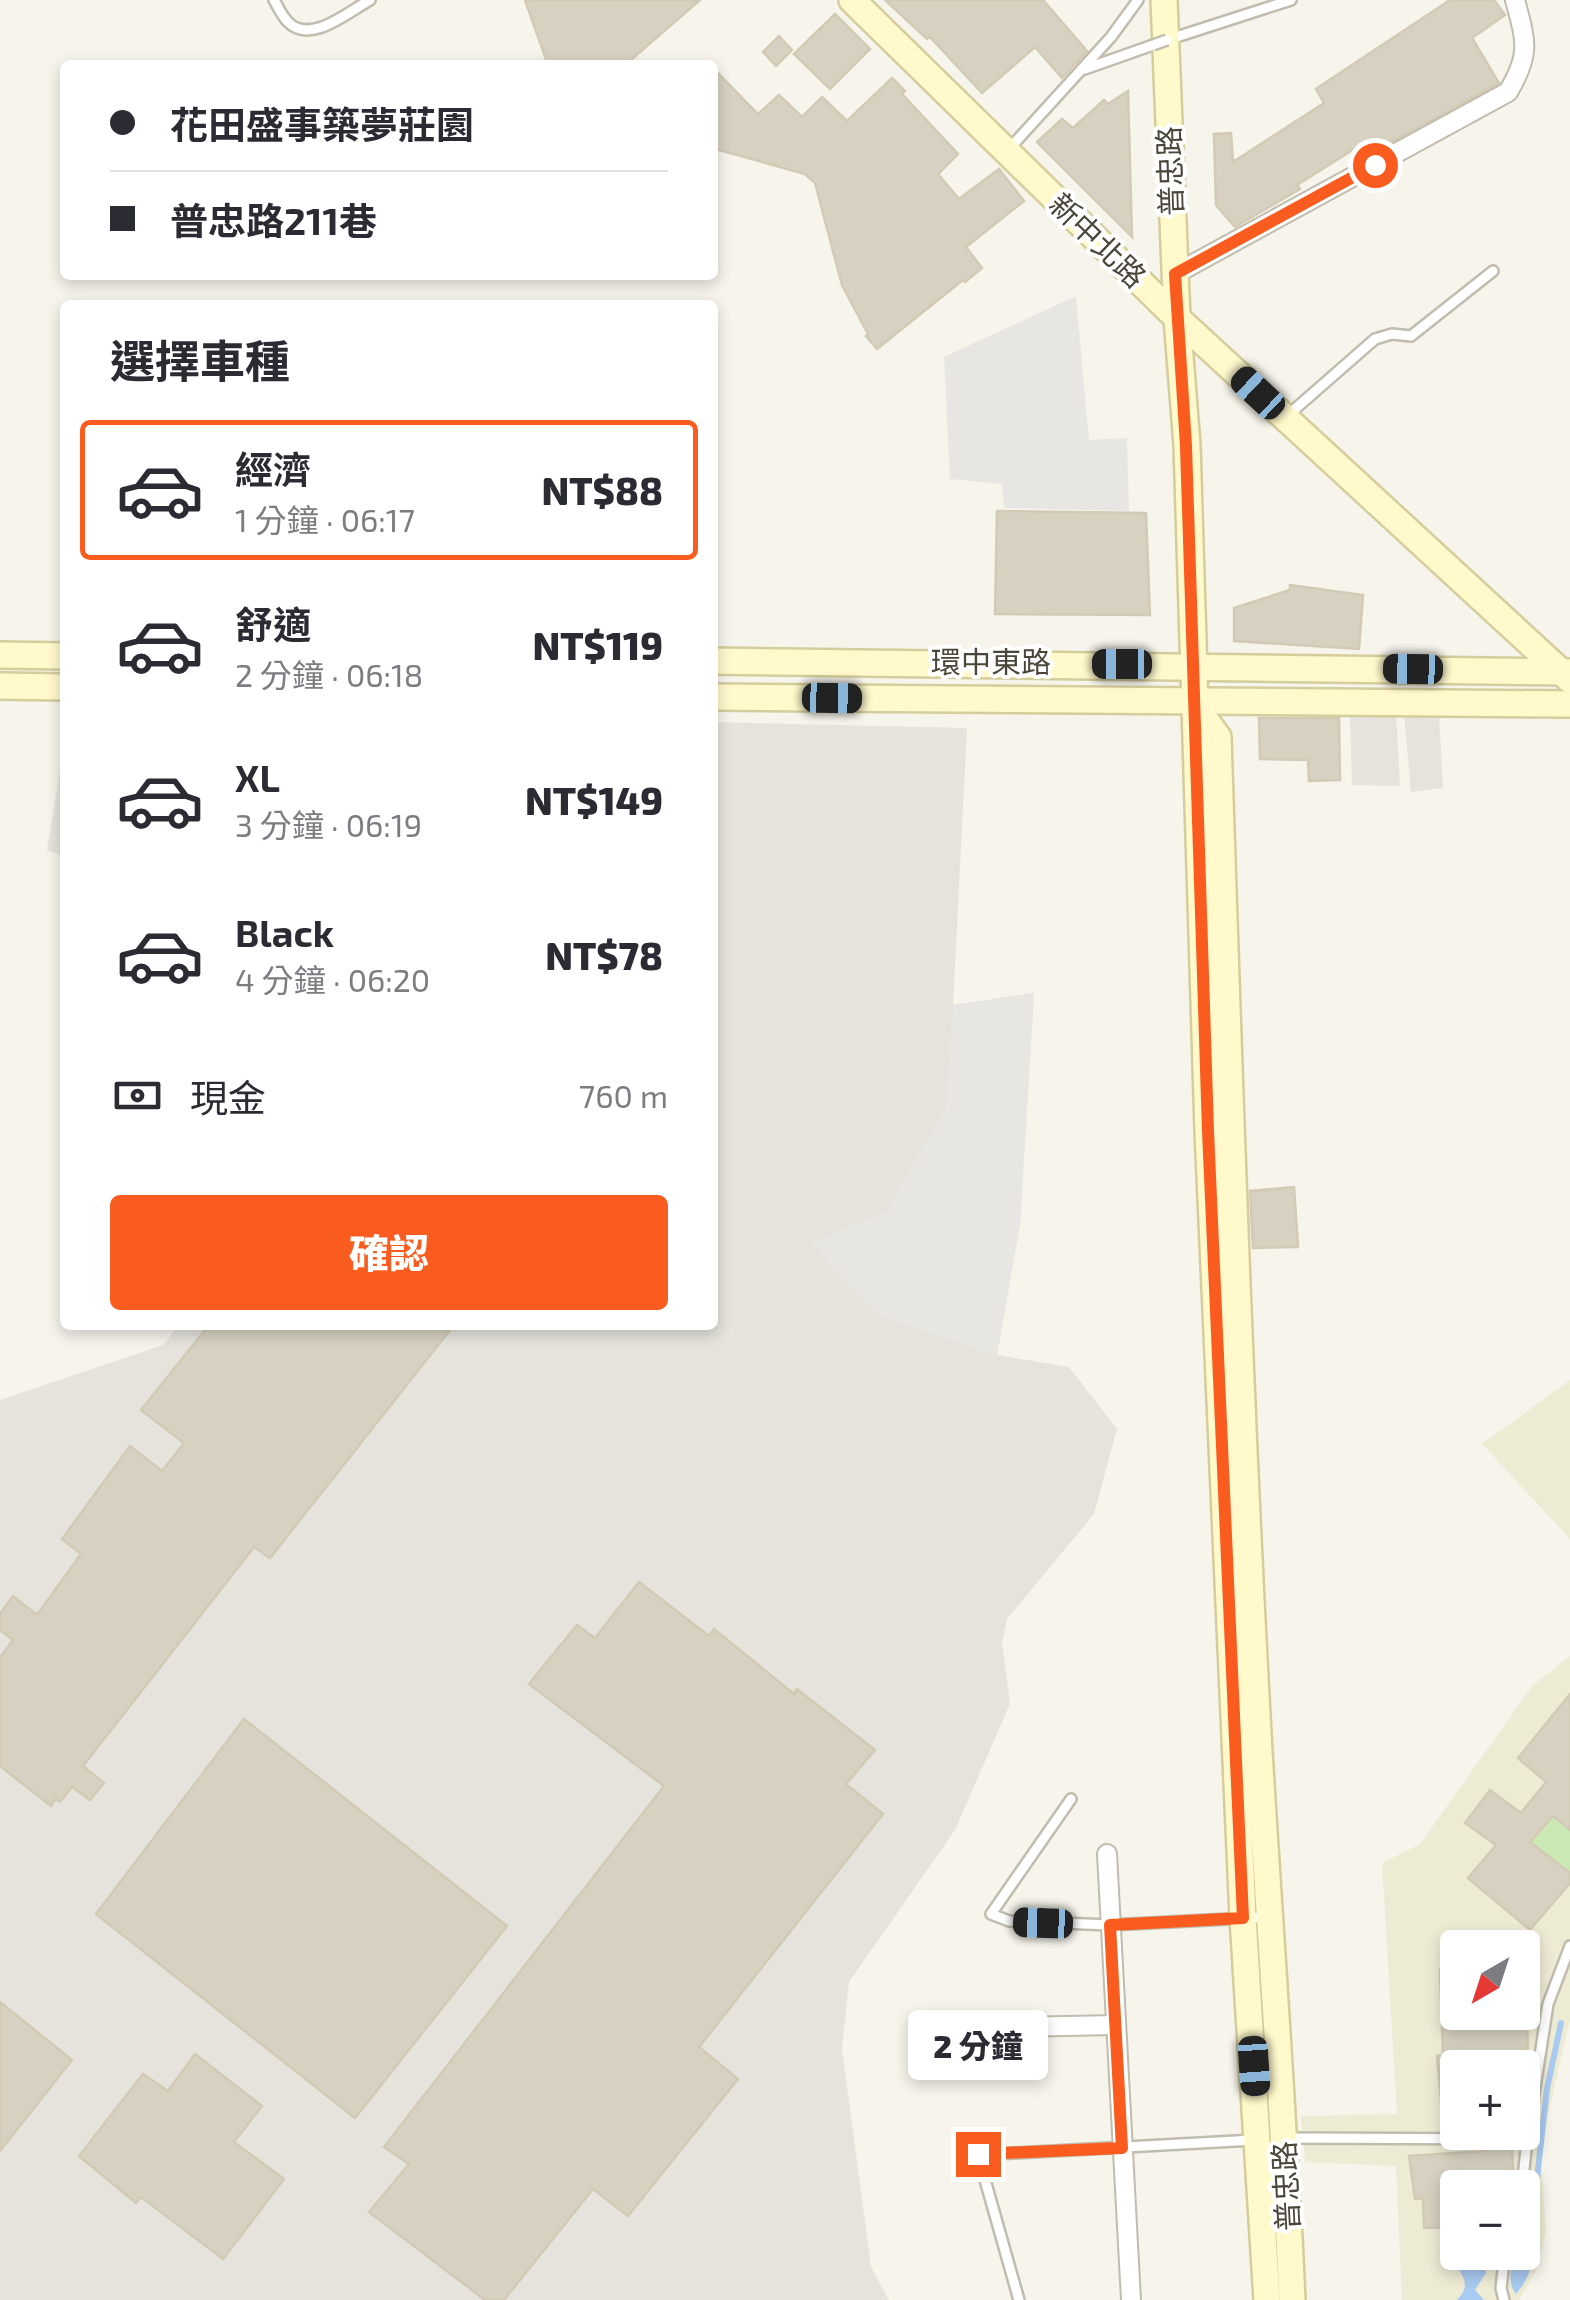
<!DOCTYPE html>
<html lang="zh-TW">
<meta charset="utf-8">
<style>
:root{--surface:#fff;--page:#f2f2f3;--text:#2b2b33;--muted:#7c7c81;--line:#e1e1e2;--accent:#fa5b1e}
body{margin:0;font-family:"Exo 2","Noto Sans TC",sans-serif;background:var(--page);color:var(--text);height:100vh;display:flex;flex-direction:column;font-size:38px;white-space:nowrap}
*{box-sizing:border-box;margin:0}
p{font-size:32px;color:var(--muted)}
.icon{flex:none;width:55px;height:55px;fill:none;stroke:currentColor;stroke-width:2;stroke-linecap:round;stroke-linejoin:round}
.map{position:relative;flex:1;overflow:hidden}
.details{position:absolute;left:60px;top:300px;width:658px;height:1030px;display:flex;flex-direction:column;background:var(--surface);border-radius:10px;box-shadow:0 5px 15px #0003}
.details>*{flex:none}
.banner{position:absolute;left:60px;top:60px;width:658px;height:220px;border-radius:10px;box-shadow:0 5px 15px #0003;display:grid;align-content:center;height:220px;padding:0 50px;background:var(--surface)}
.needle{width:65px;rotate:219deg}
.buttons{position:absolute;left:1440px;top:1930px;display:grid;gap:20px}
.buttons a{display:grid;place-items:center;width:100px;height:100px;border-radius:10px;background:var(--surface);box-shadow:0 5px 15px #0003;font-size:50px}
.end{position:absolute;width:45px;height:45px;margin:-22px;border:12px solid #fa5b1e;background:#fff;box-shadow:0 0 0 5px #fff}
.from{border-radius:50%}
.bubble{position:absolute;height:70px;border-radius:10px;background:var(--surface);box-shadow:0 5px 15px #0003;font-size:32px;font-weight:800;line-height:70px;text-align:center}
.car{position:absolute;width:30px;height:60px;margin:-30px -15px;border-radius:12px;box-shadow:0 0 8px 2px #0007;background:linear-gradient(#222 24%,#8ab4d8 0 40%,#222 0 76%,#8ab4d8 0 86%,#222 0)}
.banner b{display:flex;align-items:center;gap:35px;height:95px;font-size:38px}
.banner b+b{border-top:2px solid var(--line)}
.banner i{width:25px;height:25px;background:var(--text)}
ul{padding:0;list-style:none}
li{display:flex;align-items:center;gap:30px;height:140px;margin:0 20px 15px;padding:0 30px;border:5px solid transparent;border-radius:10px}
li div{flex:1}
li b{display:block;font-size:38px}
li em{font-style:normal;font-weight:800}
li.active{border-color:var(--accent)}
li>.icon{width:90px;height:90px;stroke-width:1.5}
h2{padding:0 50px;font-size:45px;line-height:120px}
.pay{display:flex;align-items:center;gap:25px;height:110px;padding:0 50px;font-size:38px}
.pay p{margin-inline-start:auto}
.button{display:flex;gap:20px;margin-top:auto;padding:20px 50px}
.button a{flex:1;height:115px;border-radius:10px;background:var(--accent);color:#fff;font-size:40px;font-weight:800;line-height:115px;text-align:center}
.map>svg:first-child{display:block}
.industrial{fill:#e5e3dc}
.education{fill:#eeebd5;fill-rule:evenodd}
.green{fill:#cbe9b5}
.parking{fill:#e7e6e2}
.water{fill:#a9caf1}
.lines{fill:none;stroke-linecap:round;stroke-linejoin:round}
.stream{stroke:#a9caf1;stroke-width:6}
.building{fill:#d7d1c1;stroke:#d2cab4;stroke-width:2.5}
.lane-casing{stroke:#c1bdae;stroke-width:14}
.street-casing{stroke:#c1bdae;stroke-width:22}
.secondary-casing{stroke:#d5cd9b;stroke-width:30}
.lane{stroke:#fff;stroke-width:9}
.street{stroke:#fff;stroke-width:18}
.secondary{stroke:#fff9cc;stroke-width:25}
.lane-bridge-casing{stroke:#c1bdae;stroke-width:14;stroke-linecap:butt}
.lane-bridge{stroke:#fff;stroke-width:9}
.route{stroke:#fa5b1e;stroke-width:12}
.labels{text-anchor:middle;stroke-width:8;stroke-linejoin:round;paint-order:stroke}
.street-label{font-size:30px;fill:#4a4639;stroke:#fff}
</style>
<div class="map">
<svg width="1570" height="2300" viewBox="0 0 1570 2300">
<rect width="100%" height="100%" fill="#f6f4eb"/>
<g class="industrial">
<polygon points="1396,713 1400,786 1352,785 1350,714"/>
<polygon points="1404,714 1439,715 1443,788 1411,792"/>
<polygon points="713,722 967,728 953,1005 1034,993 1020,1224 997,1355 1069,1367 1117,1429 1094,1514 1007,1619 1002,1642 1010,1704 955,1830 849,1982 842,2049 871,2267 889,2300 0,2300 0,1400 163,1345 179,1325 712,1325"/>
<polygon points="64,746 65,746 65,857 47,850"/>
</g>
<g class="education">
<polygon points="1570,1380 1570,1539 1482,1444"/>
<path d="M1570 1656V2020L1540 2148 1546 2231 1537 2268 1519 2300H1402L1396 2166 1305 2162 1301 2116 1397 2114 1382 1863 1420 1844 1533 1685ZM1458 1948H1522V2012H1458ZM1458 2068H1522V2132H1458ZM1458 2188H1522V2252H1458Z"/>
</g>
<polygon class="green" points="1553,1816 1570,1830 1570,1873 1530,1842"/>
<g class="parking">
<polygon points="1076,296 1089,440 1127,438 1129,511 1004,508 1002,484 950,479 944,357"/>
<polygon points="1034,993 1020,1224 997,1356 875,1314 811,1243 886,1211 945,1108 953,1006"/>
</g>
<g class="water">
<path d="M1530 2241C1539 2256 1527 2282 1516 2294 1506 2282 1512 2266 1516 2253L1522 2252 1523 2247Z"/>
<path d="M1468 2256 1479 2258 1486 2265V2273L1475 2290 1484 2300H1457C1469 2288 1466 2280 1457 2267Z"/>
</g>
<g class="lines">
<polyline class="stream" points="1530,2241 1547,2089 1561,2023"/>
</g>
<g class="building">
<polygon points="525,0 700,0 625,65 548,65"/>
<polygon points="885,0 1043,0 1087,51 1062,78 1035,47 982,93 930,37 927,39"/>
<polygon points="1450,0 1494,0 1505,15 1472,38 1499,83 1377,150 1370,139 1297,185 1300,189 1235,227 1216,205 1214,134 1231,133 1233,162 1324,103 1316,89"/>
<polygon points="835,14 870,49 830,89 794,54"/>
<polygon points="779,36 792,50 776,66 763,52"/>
<polygon points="712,67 758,114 779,95 802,117 822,97 847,121 892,78 905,91 902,94 958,154 938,174 959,199 999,169 1024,201 966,247 982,268 965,282 963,280 877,349 866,336 868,334 842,285 815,183 805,174 712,148"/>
<polygon points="1128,91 1132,237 1037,142 1062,119 1073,128 1104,100 1108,104"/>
<polygon points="997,511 1146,513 1150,615 995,614"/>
<polygon points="1290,585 1363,595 1359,649 1234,641 1234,608 1290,590"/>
<polygon points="1259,718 1339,718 1340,780 1309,781 1308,760 1260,759"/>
<polygon points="1294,1187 1298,1247 1253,1248 1250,1191"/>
<polygon points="209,1325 454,1325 270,1558 254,1547 83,1766 104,1783 90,1800 72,1787 60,1802 56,1798 51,1806 0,1766 0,1658 13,1640 0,1630 0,1614 13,1596 37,1615 81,1554 62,1539 130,1446 162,1471 184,1443 141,1410"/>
<polygon points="639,1582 709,1636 714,1629 794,1694 797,1689 875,1750 846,1784 883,1814 699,2047 738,2079 628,2216 593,2189 504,2300 485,2300 369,2212 409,2164 384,2147 664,1786 529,1684 577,1625 595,1638"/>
<polygon points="1570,1694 1570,1830 1553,1816 1530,1842 1570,1873 1570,1883 1530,1930 1468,1878 1496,1845 1465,1823 1490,1790 1521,1813 1546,1782 1518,1758"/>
<polygon points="244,1719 507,1926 355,2118 96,1914"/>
<polygon points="1458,1969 1458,2012 1527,2012 1528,2068 1458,2068 1458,2131 1444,2131 1437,2056 1443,2055 1440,1970"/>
<polygon points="0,2002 72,2060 0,2151"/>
<polygon points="195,2054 262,2106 234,2142 284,2179 223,2259 141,2197 136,2203 79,2156 143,2074 168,2091"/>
<polygon points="1485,2147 1512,2147 1514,2188 1458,2188 1458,2227 1424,2228 1423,2198 1415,2199 1409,2156 1485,2151"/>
</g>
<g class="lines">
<g class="lane-casing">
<g id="lane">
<path d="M274 0C278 7 282 16 288 22 310 45 348 12 370 0"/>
<polyline points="1170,39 1291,0"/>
<polyline points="1085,69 1153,45"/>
<polyline points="1009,149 1111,37 1138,0"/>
<polyline points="1287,416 1375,339 1392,334 1411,336 1493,271"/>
<polyline points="1071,1799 991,1914 1009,1921 1110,1925 1269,1917"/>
<polyline points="1284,2138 1527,2139 1548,2004 1570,1946"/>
<polyline points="1522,2189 1527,2139"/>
<polyline points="1019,2300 978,2155 1254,2140"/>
<polyline points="1504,2300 1501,2288 1505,2252"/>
</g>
</g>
<g class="street-casing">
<g id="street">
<path d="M1175 274 1508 92C1531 54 1526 41 1515 0"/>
<polyline points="1107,1854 1131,2300"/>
<polyline points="963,2028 1116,2025"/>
</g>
</g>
<g class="secondary-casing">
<g id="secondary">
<polyline points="852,0 1177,318 1570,680"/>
<polyline points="1164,0 1177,318 1187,445 1208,1131 1243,1918 1267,2300"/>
<polyline points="0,655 65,656"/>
<polyline points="712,661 1570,672"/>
<polyline points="0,686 65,687"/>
<polyline points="712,697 1570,704"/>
<path d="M1192 702 1218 737C1229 1075 1240 1413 1259 1751 1270 1934 1284 2117 1292 2300"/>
</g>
</g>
<use href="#lane" class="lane"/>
<use href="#street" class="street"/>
<use href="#secondary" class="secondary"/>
<g class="lane-bridge-casing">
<polyline id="lane-bridge" points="1153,45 1167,40"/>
</g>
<use href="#lane-bridge" class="lane-bridge"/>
</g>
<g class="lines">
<polyline class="route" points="978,2154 1122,2148 1110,1925 1243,1918 1208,1131 1186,446 1175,274 1375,165"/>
</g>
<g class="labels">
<g class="street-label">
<text transform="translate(1171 171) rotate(-92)" y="10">普忠路</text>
<text transform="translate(1097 241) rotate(44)" y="10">新中北路</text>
<text x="991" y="673">環中東路</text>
<text transform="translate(1287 2186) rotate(-93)" y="10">普忠路</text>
</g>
</g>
</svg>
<div class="buttons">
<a><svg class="needle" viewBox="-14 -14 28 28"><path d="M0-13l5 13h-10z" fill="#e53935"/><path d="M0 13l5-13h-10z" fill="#7c7c81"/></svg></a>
<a>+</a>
<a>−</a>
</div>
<i class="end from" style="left:1375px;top:165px"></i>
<i class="end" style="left:978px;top:2154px"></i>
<div class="bubble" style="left:908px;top:2010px;width:140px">2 分鐘</div>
<i class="car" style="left:1258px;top:393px;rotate:313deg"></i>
<i class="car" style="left:1122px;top:664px;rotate:270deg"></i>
<i class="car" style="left:1413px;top:669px;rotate:271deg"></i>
<i class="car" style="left:832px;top:698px;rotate:91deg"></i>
<i class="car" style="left:1043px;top:1923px;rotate:272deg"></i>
<i class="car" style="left:1254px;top:2066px;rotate:176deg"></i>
<div class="banner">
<b><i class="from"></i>花田盛事築夢莊園</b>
<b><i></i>普忠路211巷</b>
</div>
<section class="details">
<h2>選擇車種</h2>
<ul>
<li class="active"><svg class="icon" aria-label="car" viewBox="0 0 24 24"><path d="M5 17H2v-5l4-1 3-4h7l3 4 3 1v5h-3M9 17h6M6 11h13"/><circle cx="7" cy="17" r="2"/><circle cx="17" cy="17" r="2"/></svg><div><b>經濟</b><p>1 分鐘 · 06:17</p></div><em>NT$88</em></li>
<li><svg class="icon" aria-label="car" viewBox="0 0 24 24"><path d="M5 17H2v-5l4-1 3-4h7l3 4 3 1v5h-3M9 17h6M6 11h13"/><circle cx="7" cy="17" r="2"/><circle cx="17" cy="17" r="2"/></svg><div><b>舒適</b><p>2 分鐘 · 06:18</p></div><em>NT$119</em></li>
<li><svg class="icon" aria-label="car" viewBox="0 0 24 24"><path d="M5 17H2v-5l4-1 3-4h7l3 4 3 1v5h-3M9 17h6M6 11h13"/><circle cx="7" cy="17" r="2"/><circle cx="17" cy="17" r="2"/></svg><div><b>XL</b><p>3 分鐘 · 06:19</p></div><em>NT$149</em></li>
<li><svg class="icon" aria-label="car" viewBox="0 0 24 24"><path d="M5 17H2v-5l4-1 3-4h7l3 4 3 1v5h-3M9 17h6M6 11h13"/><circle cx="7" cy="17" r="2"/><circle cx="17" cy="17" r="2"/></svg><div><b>Black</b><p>4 分鐘 · 06:20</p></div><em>NT$78</em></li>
</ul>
<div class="pay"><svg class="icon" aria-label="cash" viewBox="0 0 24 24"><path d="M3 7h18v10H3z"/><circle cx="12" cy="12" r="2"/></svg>現金<p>760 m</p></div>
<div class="button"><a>確認</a></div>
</section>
</div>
